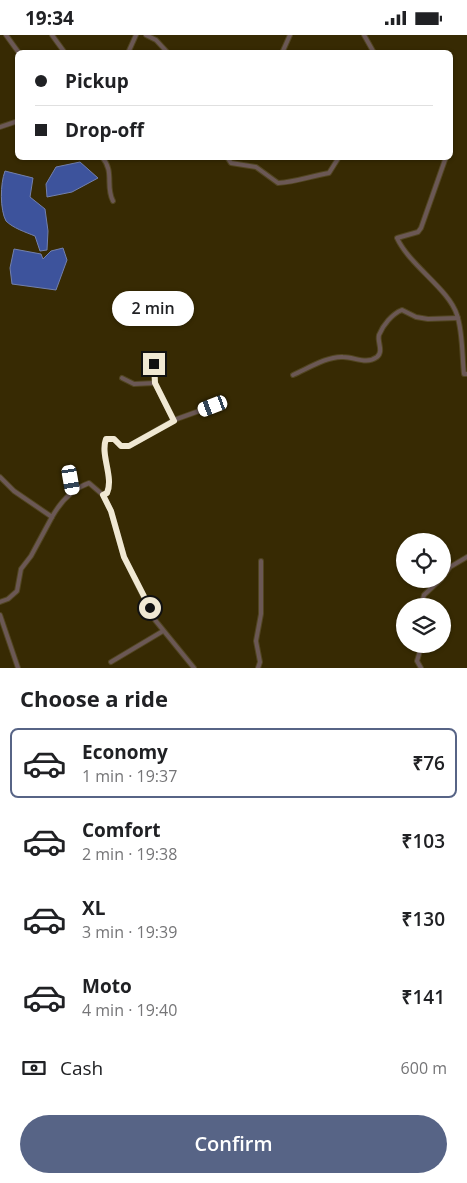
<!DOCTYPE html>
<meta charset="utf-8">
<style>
:root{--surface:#fff;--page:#f6f6f6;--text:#202124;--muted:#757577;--line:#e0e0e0;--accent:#576486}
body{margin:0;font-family:"Open Sans",sans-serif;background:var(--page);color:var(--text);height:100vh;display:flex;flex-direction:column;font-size:19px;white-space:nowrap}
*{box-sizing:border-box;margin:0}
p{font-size:16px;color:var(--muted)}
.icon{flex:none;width:28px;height:28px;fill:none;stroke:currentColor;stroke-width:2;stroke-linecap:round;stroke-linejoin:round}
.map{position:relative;height:633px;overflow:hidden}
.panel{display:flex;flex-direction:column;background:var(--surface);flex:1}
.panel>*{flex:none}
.banner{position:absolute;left:15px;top:15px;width:438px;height:110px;border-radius:8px;box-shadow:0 1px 4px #0004;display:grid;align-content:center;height:110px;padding:0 20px;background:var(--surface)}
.controls{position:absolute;left:396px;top:498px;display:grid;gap:10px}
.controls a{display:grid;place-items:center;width:55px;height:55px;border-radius:50%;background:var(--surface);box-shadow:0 1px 4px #0004;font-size:25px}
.end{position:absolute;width:22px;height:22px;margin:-11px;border:6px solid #f0e8d3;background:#111;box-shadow:0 0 0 2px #111}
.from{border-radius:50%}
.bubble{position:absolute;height:35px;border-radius:18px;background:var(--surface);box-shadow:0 1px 4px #0004;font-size:16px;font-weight:600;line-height:35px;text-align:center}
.car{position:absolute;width:15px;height:30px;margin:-15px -8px;border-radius:6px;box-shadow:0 0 4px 1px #0007;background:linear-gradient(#fff 24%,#345 0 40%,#fff 0 76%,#345 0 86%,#fff 0)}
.banner b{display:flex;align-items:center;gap:18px;height:48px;font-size:19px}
.banner b+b{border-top:1px solid var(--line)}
.banner i{width:12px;height:12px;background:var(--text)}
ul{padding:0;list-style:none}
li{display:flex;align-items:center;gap:15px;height:70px;margin:0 10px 8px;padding:0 10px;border:2px solid transparent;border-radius:8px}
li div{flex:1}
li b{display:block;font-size:19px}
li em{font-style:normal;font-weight:600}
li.selected{border-color:var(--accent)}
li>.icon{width:45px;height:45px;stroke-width:1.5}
h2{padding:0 20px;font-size:22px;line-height:60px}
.pay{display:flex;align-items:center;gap:12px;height:55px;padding:0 20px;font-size:19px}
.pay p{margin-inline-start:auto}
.cta{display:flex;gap:10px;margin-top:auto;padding:10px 20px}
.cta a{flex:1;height:58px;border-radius:30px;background:var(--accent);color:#fff;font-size:20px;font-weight:600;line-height:58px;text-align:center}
.status{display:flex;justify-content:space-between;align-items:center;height:35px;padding:0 25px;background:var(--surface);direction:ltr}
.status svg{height:14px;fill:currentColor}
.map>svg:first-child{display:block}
.water{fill:#3d539c;stroke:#7380ac}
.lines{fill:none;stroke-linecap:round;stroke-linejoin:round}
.minor-casing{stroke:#514520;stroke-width:6}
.minor{stroke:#6b5855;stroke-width:4}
.route{stroke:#f0e8d3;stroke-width:6}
</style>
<div class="status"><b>19:34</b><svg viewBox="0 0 49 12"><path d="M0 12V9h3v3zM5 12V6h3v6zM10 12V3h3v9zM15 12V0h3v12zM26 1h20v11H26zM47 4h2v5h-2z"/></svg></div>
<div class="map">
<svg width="467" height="633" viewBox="0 0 467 633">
<rect width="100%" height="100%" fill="#372a03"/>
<g class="water">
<polygon points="80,127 98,143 72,157 47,162 46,149 56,132"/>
<path d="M5 136 33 143 30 162 45 174 48 196 47 215 40 216 35 201C25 197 13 193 6 186 0 175 0 149 5 136Z"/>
<polygon points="63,213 67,225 56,255 12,249 10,233 14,214 41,219 43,224 51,216"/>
</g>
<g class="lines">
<g class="minor-casing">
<g id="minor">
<polyline points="6,0 19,18"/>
<polyline points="52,0 65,18"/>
<polyline points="146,0 156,5 168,18"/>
<polyline points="364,0 373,16 371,18"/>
<polyline points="128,18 136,0"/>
<polyline points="282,18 290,0"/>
<polyline points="0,92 18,86"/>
<path d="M102 122C115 137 105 151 113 166"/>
<path d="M227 122 231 128 256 132 278 148C296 147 311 141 329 138L339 122"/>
<path d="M446 122 421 193 418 197 397 203C410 231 449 254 457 280 463 298 462 321 464 339H467"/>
<path d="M293 340C307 334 327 321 343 322 355 322 366 330 377 322 384 316 377 307 379 300 383 290 392 279 402 275L416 282 428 284 458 283"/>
<polyline points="122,343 134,349 155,348"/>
<polyline points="174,385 213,371"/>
<polyline points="69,434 73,456"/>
<path d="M0 442 14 456 52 482C61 466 72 454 89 448L103 460 111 476 124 522 155 585 194 633"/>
<path d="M103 460 107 458C114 442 100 420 106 404H114L121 411H129L174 385 155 348 154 329"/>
<polyline points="442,543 450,532 467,522"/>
<polyline points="0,567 8,564 17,556 21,534 31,521 52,482"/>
<polyline points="421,571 424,560 441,544"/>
<polyline points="0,580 18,633"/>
<polyline points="111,627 163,596"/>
<polyline points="258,633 260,627 256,606 261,579 261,526"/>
<polyline points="421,633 417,626 422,609"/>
</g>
</g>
<use href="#minor" class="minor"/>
</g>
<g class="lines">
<path class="route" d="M150 573 124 522 111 476 103 460 107 458C114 442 100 420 106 404H114L121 411H129L174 386 155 348 154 329"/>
</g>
</svg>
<div class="controls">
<a><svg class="icon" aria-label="locate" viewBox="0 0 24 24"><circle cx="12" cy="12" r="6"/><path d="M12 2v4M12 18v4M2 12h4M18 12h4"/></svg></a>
<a><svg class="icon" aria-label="layers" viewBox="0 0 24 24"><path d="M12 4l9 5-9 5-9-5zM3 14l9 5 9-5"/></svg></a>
</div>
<i class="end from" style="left:150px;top:573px"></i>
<i class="end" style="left:154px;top:329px"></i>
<div class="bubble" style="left:112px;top:256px;width:82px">2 min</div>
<i class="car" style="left:213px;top:371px;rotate:249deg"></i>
<i class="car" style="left:71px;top:445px;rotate:170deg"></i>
<div class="banner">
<b><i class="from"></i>Pickup</b>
<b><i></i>Drop-off</b>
</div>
</div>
<section class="panel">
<h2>Choose a ride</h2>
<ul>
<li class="selected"><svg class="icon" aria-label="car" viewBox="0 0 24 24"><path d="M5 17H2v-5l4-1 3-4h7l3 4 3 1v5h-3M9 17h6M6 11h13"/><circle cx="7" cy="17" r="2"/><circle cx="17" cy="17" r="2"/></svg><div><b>Economy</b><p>1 min · 19:37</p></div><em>₹76</em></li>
<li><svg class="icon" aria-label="car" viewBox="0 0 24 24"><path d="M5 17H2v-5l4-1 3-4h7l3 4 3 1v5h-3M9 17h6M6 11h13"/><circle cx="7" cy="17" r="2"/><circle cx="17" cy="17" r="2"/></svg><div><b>Comfort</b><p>2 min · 19:38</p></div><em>₹103</em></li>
<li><svg class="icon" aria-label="car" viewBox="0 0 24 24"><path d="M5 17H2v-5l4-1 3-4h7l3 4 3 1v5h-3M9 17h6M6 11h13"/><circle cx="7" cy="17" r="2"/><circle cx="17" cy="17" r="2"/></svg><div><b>XL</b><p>3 min · 19:39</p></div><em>₹130</em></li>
<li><svg class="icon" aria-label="car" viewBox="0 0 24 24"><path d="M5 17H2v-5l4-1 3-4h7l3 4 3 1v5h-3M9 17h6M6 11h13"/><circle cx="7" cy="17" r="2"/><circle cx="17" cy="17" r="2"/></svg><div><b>Moto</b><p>4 min · 19:40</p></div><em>₹141</em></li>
</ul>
<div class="pay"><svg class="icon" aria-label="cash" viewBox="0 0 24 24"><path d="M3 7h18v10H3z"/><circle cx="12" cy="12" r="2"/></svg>Cash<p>600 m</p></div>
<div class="cta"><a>Confirm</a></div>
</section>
